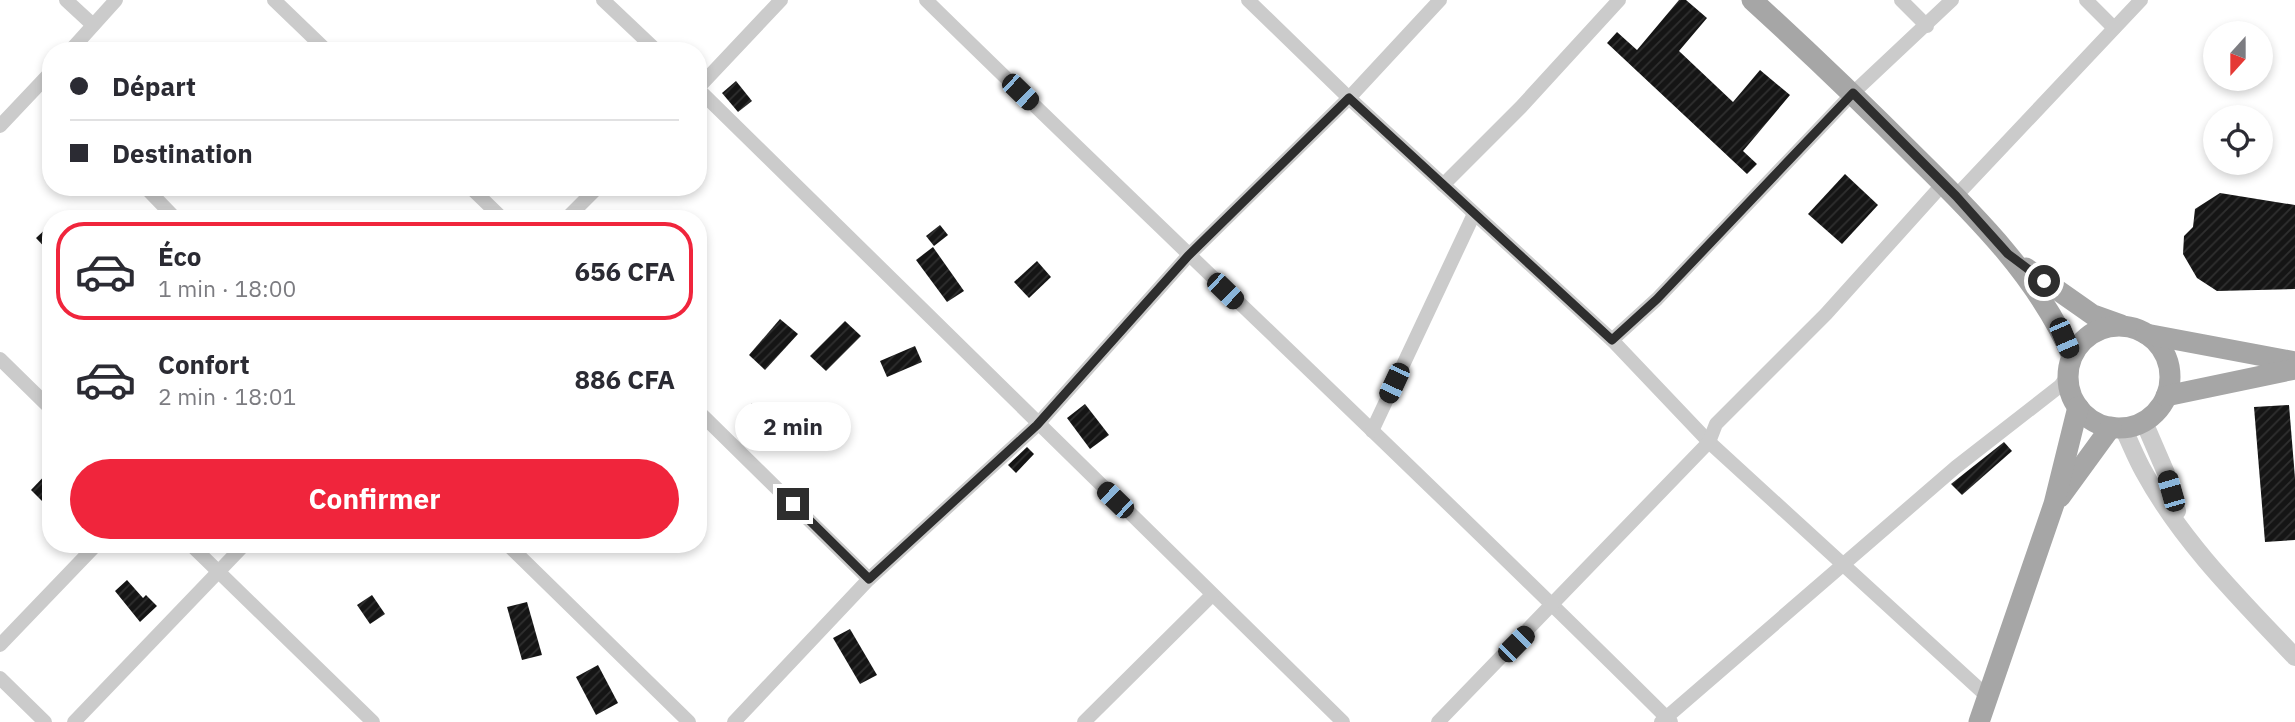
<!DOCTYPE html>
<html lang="fr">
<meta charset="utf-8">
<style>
:root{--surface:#fff;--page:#f7f7f7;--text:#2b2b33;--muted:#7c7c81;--line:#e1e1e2;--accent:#f0253c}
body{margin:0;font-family:"IBM Plex Sans",sans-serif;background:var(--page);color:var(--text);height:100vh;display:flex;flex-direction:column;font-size:26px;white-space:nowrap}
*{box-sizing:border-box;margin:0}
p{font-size:23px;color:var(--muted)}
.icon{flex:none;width:38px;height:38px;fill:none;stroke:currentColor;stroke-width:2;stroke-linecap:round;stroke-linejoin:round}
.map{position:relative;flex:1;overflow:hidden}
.sheet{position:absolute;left:42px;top:210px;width:665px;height:343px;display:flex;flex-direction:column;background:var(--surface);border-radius:28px;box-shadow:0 4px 10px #0003}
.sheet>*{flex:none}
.guide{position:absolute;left:42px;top:42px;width:665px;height:154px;border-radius:28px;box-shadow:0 4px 10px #0003;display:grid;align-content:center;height:154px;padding:0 28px;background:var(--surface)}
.needle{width:46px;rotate:201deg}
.buttons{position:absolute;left:2203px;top:21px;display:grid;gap:14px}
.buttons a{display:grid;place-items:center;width:70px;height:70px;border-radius:50%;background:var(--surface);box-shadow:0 4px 10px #0003;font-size:35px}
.end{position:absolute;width:32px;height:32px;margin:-16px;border:9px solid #2e2e2e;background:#fff;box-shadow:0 0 0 4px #fff}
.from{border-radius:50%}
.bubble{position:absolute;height:49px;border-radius:24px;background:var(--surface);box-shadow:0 4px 10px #0003;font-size:23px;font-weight:800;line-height:49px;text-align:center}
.car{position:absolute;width:21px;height:42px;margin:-21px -10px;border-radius:9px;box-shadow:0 0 5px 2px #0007;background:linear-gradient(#222 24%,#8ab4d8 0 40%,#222 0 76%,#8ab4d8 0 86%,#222 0)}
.guide b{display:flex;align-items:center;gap:24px;height:66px;font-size:26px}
.guide b+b{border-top:2px solid var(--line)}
.guide i{width:18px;height:18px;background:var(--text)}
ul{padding:12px 0 0;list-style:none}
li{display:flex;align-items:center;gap:21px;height:98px;margin:0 14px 10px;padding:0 14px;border:4px solid transparent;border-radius:28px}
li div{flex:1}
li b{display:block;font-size:26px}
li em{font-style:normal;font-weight:800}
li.selected{border-color:var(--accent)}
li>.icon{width:63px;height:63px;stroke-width:1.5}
.cta{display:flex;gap:14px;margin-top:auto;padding:14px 28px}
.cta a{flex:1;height:80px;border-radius:42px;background:var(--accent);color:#fff;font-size:28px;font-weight:800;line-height:80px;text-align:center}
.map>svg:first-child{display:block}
.building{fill:url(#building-hatch)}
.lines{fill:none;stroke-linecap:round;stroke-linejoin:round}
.minor{stroke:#cbcbcb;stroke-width:14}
.tertiary{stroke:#cbcbcb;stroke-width:18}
.primary{stroke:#a6a6a6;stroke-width:21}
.route{stroke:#2e2e2e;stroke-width:9}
</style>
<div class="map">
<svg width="2295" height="722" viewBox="0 0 2295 722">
<defs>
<pattern id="building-hatch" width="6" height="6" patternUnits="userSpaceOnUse" patternTransform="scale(1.75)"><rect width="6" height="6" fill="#151515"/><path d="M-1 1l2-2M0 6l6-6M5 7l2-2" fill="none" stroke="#2f2f2f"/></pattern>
</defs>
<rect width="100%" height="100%" fill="#fff"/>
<g class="building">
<polygon points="1679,0 1686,0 1707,18 1679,51 1733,102 1760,70 1790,95 1743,151 1757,164 1747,174 1607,43 1617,32 1637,50"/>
<polygon points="736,81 752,101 738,112 722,93"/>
<polygon points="1845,174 1878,205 1842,244 1808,214"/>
<polygon points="2220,193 2295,205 2295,289 2217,291 2197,278 2183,254 2184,236 2193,227 2195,209"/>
<polygon points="51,224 51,254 36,238"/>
<polygon points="940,225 948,235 934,246 926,236"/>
<polygon points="933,247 964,291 947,302 916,260"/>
<polygon points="1037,261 1051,277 1029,298 1014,282"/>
<polygon points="780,319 798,334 765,370 749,355"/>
<polygon points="845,321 861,336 826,371 810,356"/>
<polygon points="915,346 922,362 887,377 880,361"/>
<polygon points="752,403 787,434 773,450 738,419"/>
<polygon points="1085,404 1109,435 1090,449 1067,418"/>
<polygon points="2289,405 2295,478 2295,540 2265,542 2254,407"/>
<polygon points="2004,442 2012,451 1962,495 1951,484"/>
<polygon points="1027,447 1034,454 1016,473 1008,465"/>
<polygon points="51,469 51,510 31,490"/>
<polygon points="127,580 143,598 146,595 157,606 140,622 115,591"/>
<polygon points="372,595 385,614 370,624 357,605"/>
<polygon points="527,602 542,655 522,660 507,607"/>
<polygon points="850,629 877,675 860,684 833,638"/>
<polygon points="598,665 618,703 596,715 576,677"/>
</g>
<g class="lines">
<g class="minor">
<polyline points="66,0 93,25"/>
<polyline points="274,0 327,51"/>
<polyline points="603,0 657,51"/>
<path d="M926 0C1173 242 1426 478 1671 722"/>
<polyline points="1248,0 1349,98 1612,340 1709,442 1988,697"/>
<polyline points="1901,0 1927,26"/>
<polyline points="2086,0 2114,28"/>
<polyline points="70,51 116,0"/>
<polyline points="698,88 781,0"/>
<polyline points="698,89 1343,722"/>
<polyline points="0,126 51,72"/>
<polyline points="1443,185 1521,107 1619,0"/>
<polyline points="145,187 176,219"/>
<polyline points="470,187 503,219"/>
<polyline points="1956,196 2141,0"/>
<polyline points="566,219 598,187"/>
<polyline points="1612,340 1657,299 1853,93 1952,0"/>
<polyline points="0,359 51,409"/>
<polyline points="698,411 869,579"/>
<polyline points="1372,431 1474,214"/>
<polyline points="190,544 373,722"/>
<polyline points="507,544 689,722"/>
<polyline points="0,645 97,544"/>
<polyline points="0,678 45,722"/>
<polyline points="74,722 245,544"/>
<polyline points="734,722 869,579 1037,425 1188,256 1349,98 1440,0"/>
<polyline points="1084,722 1212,595"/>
<polyline points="1438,722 1709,442 1716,424 1826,314 1943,184"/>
<polyline points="1661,722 1956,467 2060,386 2068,375"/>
</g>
<g class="tertiary">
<polyline points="2144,422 2166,473 2177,511"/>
<path d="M2123 428C2130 442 2136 458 2144 472 2182 542 2241 600 2295 657"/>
</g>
<g class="primary">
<path d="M1752 0C1809 52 1864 105 1918 159 1977 217 2039 279 2072 356"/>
<polyline points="2026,268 2093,315 2121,325"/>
<circle cx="2119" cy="377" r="51"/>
<polyline points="2146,334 2295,362"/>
<polyline points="2166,396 2295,369"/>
<polyline points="2060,497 2111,427"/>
<polyline points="1979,722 2054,504 2078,407"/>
</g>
</g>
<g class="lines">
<polyline class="route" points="793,504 869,579 1037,425 1188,256 1349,98 1612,340 1657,299 1853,93 1956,196 2008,254 2044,281"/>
</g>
</svg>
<div class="buttons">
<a><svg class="needle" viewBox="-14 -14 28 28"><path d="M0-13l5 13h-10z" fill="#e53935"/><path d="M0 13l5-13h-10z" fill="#7c7c81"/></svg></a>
<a><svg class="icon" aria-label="locate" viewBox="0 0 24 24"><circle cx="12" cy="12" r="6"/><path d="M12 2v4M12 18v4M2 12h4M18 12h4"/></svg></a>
</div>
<i class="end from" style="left:2044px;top:281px"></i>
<i class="end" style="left:793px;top:504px"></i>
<div class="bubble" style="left:735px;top:402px;width:116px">2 min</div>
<i class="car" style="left:1020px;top:92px;rotate:134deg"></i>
<i class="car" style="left:1225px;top:291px;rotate:134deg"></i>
<i class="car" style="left:2064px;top:338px;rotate:157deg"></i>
<i class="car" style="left:1394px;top:383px;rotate:205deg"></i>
<i class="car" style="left:2171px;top:491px;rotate:344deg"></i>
<i class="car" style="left:1115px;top:500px;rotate:314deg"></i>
<i class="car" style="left:1516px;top:644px;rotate:45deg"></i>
<div class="guide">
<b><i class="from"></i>Départ</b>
<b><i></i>Destination</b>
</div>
<section class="sheet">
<ul>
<li class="selected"><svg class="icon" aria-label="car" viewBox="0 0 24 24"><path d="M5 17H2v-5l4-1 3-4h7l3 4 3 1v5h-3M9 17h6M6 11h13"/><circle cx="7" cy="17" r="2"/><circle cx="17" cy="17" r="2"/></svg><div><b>Éco</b><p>1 min · 18:00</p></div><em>656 CFA</em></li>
<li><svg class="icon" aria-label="car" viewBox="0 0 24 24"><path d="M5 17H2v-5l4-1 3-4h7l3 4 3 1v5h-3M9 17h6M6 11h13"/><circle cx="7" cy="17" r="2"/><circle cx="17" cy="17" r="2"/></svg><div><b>Confort</b><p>2 min · 18:01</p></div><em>886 CFA</em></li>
</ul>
<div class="cta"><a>Confirmer</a></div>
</section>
</div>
